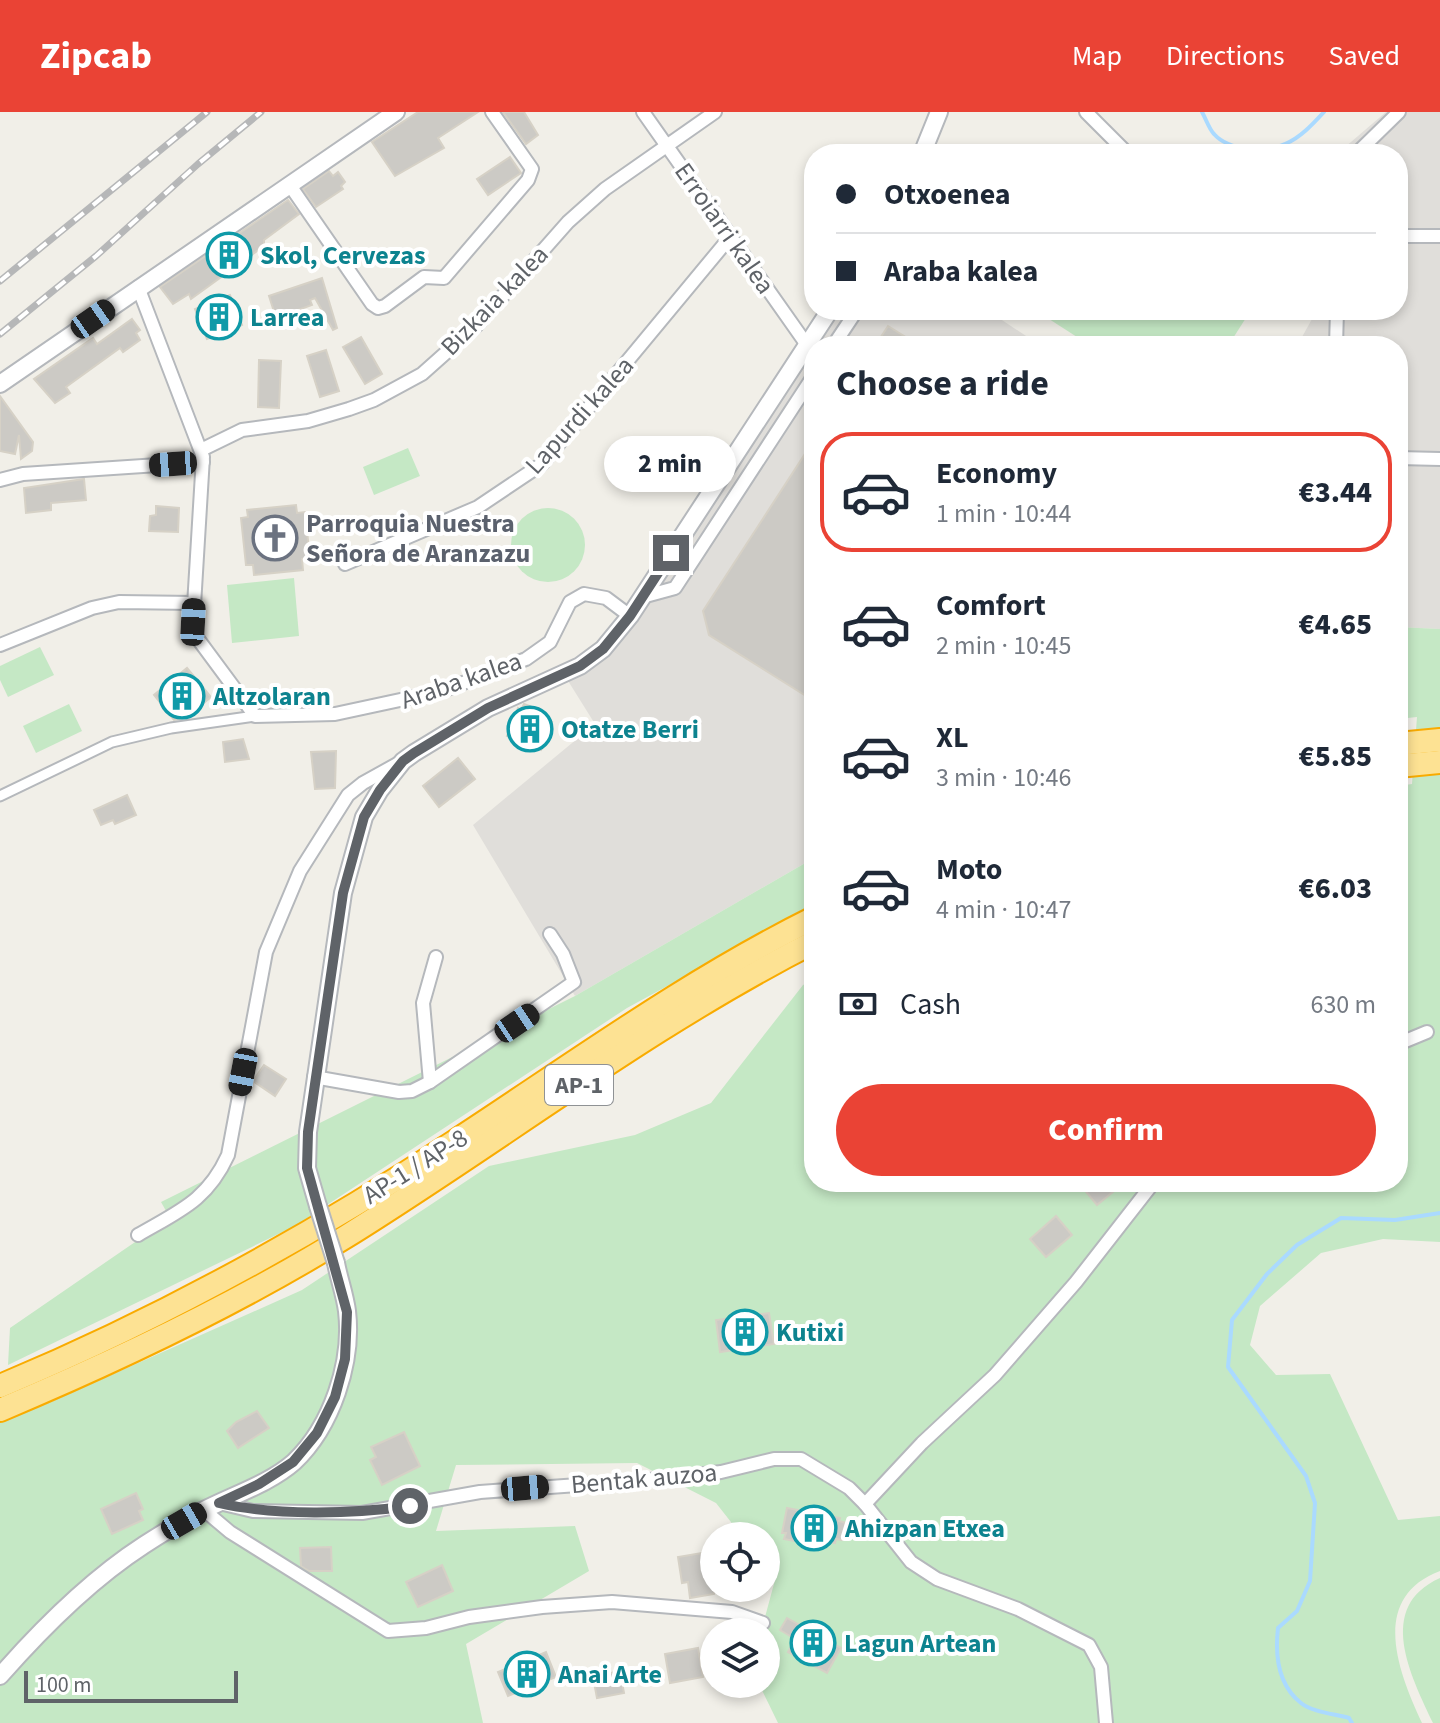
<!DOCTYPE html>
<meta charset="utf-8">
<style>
:root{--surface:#fff;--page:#f6f6f7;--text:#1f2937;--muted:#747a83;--line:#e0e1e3;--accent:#ea4335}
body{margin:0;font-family:"Source Sans 3",sans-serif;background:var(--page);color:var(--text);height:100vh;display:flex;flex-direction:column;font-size:30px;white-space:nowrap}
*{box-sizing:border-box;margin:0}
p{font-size:26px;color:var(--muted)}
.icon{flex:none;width:44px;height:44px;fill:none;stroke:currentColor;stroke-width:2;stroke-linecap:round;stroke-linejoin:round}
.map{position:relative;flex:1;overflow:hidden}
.details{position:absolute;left:804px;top:224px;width:604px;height:856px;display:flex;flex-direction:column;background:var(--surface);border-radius:32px;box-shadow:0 4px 12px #0003}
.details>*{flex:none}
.guide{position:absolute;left:804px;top:32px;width:604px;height:176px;border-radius:32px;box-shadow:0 4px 12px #0003;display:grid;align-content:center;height:176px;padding:0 32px;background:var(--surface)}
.tools{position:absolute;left:700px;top:1410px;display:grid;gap:16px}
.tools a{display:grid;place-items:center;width:80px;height:80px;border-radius:50%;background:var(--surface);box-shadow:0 4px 12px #0003;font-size:40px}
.scale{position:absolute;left:24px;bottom:20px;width:214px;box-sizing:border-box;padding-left:8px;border:4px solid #5f6368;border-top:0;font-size:22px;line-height:28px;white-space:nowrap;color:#5f6368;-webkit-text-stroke:6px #fff;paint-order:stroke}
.end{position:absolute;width:36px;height:36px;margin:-18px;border:10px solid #5f6368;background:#fff;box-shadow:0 0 0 4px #fff}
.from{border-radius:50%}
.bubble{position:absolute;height:56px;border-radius:28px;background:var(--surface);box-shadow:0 4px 12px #0003;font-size:26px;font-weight:800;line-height:56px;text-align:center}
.car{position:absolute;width:24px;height:48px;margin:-24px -12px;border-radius:10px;box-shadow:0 0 6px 2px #0007;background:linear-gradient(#222 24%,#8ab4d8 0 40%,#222 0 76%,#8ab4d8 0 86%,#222 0)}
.guide b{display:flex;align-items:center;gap:28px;height:76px;font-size:30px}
.guide b+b{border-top:2px solid var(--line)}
.guide i{width:20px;height:20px;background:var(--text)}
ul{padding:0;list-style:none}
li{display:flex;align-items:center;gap:24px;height:120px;margin:0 16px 12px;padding:0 16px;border:4px solid transparent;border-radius:32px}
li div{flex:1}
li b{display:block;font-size:30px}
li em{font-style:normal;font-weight:800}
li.on{border-color:var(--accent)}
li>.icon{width:72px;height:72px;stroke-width:1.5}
h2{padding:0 32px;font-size:36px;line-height:96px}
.pay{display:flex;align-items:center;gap:20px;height:88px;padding:0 32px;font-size:30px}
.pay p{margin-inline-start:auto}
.cta{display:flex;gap:16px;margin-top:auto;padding:16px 32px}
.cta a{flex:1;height:92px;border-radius:48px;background:var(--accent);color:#fff;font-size:32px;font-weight:800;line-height:92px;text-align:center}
header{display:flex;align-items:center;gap:48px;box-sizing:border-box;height:112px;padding:0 40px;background:var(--accent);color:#fff}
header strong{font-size:38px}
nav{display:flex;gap:44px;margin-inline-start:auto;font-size:28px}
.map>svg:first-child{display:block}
.industrial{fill:#e0deda}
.green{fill:#c5e8c5}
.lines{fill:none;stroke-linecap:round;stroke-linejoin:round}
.stream{stroke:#aadaff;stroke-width:4}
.building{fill:#cccac5;stroke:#d6d1c6;stroke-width:2}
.pedestrian-casing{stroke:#b5b8bc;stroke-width:13}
.minor-casing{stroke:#b5b8bc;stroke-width:16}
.tertiary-casing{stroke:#b5b8bc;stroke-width:20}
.motorway-casing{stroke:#f9ab00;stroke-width:26}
.pedestrian{stroke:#fff;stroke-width:9}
.minor{stroke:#fff;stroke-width:12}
.tertiary{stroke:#fff;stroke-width:16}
.motorway{stroke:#fde293;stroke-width:22}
.rail-casing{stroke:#b6b7b8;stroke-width:7}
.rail{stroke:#fff;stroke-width:4;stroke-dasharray:12;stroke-linecap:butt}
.tertiary-bridge-casing{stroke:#b5b8bc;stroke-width:20;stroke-linecap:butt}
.tertiary-bridge{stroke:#fff;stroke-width:16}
.route{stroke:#5f6368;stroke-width:10}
.labels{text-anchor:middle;stroke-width:8;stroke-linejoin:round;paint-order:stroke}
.shield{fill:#fff;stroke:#8f9295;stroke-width:2}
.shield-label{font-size:24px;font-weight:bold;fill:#5f6368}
.street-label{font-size:26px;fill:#5f6368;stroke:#fff}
.culture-label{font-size:26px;font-weight:bold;fill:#0d838f;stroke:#fff;text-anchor:start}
.worship-label{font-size:26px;font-weight:bold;fill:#5b616d;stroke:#fff;text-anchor:start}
</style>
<header>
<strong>Zipcab</strong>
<nav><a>Map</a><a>Directions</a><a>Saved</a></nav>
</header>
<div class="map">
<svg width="1440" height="1611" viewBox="0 0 1440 1611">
<rect width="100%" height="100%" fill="#f1efe8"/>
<g class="industrial">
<polygon points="1386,0 1440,0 1440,517 1398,515 1398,234 1297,234 1317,198 1398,198 1398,42 1337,42"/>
<polygon points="837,198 987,198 1041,234 814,234 814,746 575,884 473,713 595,612 560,556 602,531"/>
</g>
<g class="green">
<polygon points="1035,198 1251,198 1228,234 1091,234"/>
<polygon points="408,336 420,364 374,383 363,355"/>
<circle cx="548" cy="433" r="37"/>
<polygon points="294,466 299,524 232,531 227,473"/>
<path d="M1398 515 1440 517V1130L1383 1127 1321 1141 1260 1194 1250 1233 1276 1263 1330 1262 1398 1408 1440 1404V1459C1369 1486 1398 1559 1422 1611H778L759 1572H766V1520H761L775 1468 766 1456V1424H742L716 1391 637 1351 456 1353 436 1419 575 1414 589 1459 466 1532 483 1611H0V1309L46 1292 302 1178 489 1054 635 1023 711 991 803 873 814 867V1070H1398V674L1412 672 1417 605 1398 607Z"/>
<polygon points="40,535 54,563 8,585 0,568 0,554"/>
<polygon points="69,592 82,619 36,641 23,614"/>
<polygon points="814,746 814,794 627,896 295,1114 8,1253 10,1216 170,1106 161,1090 575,884"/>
<path d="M1440 1466V1611H1433C1411 1564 1375 1495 1440 1466Z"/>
</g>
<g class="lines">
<g class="stream">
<path d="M1202 0C1206 7 1209 17 1214 22 1229 39 1266 41 1285 32 1300 26 1313 12 1324 0"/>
<path d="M1352 1611 1349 1606C1335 1602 1312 1600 1301 1591 1278 1573 1275 1542 1278 1516L1297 1499 1310 1469 1315 1391 1306 1364 1228 1255 1232 1208 1267 1162 1297 1133 1341 1106 1395 1108 1440 1101"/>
</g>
</g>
<g class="building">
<polygon points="418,0 478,0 438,26 444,36 395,64 372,30"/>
<polygon points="503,0 524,0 538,23 526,32"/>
<polygon points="510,45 521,61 488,83 477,67"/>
<polygon points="329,59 333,64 338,60 345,70 341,74 343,77 316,95 303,77"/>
<polygon points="288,88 299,102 264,128 264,134 191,187 189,182 173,192 160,175"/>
<polygon points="322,166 337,216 333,218 315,186 310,188 312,193 276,206 269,184"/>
<polygon points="230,183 242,213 207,227 195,197"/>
<polygon points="132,207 140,218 136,221 140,228 123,240 120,236 66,275 70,281 55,291 34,267 93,226 97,232"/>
<polygon points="888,214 920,234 875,234"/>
<polygon points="361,225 382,262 365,272 343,235"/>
<polygon points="326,238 339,279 320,285 307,244"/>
<polygon points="259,248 281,249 279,296 258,295"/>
<polygon points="0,284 33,330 32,339 21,347 19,323 15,342 0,339"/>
<polygon points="814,328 814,589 709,523 703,499"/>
<polygon points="84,367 86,388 51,391 51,398 26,401 24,376"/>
<polygon points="296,393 297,401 305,400 310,447 302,447 303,458 254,463 253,453 246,453 241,406 248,405 247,398"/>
<polygon points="156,394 179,396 178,420 149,419 150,404 156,403"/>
<polygon points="187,556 211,585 185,606 174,608 154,583"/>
<polygon points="524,592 545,600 542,606 552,610 541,638 507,624 518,596 521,598"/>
<polygon points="243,627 249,647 225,650 223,630"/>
<polygon points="336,639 335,676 315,677 311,640"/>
<polygon points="458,646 475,667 439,695 423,674"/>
<polygon points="127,683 136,703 115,712 113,708 101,713 94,698"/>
<polygon points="264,953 286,967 275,984 253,969"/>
<polygon points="1078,1070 1125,1070 1097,1093"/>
<polygon points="1056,1104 1072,1123 1046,1145 1030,1127"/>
<polygon points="769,1201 774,1232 720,1240 716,1208"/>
<polygon points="257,1299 269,1316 238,1336 227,1319 236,1310"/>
<polygon points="404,1320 420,1354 382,1373 370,1348 376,1345 371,1335"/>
<polygon points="136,1381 143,1397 139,1399 143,1408 112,1422 101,1397"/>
<polygon points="787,1396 840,1406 839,1409 846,1411 842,1428 836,1427 835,1431 817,1428 816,1433 784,1427 786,1421 782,1421"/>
<polygon points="331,1435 332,1459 309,1459 301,1454 300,1436"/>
<polygon points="714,1439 714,1482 690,1486 688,1470 682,1471 678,1445"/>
<polygon points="442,1453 453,1479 418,1495 406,1470"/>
<polygon points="787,1506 841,1536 827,1561 788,1540 795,1527 780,1518"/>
<polygon points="698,1536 703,1565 670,1571 665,1542"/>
<polygon points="546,1540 556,1565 508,1584 498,1560"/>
<polygon points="620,1559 624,1581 597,1586 593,1565"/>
</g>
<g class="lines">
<g class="pedestrian-casing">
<polyline id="pedestrian" points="0,684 112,630 171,616 255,604"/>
</g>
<g class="minor-casing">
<g id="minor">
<polyline points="643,0 807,233"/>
<polyline points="1086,0 1128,42"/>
<polyline points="1356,42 1399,0"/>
<polyline points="289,72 372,192 378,196 385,194 424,165 444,166 528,68 532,57 492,0"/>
<polyline points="1398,124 1440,124"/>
<polyline points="138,175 203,345 193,510 195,523 255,604 335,602 442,579 526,547 550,530 570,490 584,482 606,486 630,504"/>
<polyline points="833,234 857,198"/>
<polyline points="1336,234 1337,198"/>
<polyline points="201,338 242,318 308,309 349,297 374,288 422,262 477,213 568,110 605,77 715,0"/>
<polyline points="1398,346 1440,347"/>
<polyline points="0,368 23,362 203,350"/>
<polyline points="345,452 478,395 542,352 731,124"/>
<polyline points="642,485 675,476 814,263"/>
<polyline points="0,533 92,496 119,490 194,491"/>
<polyline points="1398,932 1427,920"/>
<polyline points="314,965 399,980 412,979 430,970 574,870 563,842 550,822"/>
<polyline points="430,970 423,891 436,845"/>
<path d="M138 1123C179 1099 207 1089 228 1043L266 840 300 759 348 683 363 671 399 651"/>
<polyline points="219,1391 253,1399 362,1401 480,1380 662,1367 721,1360 774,1347 801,1347 849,1376 865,1392 911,1450 937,1467 1018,1497 1089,1533 1101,1555 1106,1611"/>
<polyline points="865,1392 922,1331 995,1263 1076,1170 1154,1070"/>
<polyline points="204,1398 230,1420 388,1519 426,1516 469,1505 542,1495 612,1490 732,1500 763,1511"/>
</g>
</g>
<g class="tertiary-casing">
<g id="tertiary">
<polyline points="922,42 939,0"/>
<polyline points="0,272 396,0"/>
<polyline points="318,1094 307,1056 308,1020 343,781 364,705 380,678 403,649 414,641 488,596 580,554 603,537 630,504 830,198"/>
<path d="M0 1564C43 1515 90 1468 144 1433 164 1420 186 1407 208 1396 236 1382 270 1371 294 1350 332 1314 353 1250 347 1199 345 1183 339 1167 336 1151"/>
</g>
</g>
<g class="motorway-casing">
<g id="motorway">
<polyline points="1398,632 1440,628"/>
<polyline points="1398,654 1440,650"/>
<path d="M0 1274C159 1208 309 1125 454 1030 572 953 687 869 814 806"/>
<path d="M0 1298C119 1248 237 1192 347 1124 503 1027 650 913 814 830"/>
</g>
</g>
<use href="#pedestrian" class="pedestrian"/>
<use href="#minor" class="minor"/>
<use href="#tertiary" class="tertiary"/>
<use href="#motorway" class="motorway"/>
<g class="rail-casing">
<g id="rail">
<polyline points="0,169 207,0"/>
<polyline points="0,222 96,144 198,52 261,0"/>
</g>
</g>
<use href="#rail" class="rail"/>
<g class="tertiary-bridge-casing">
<polyline id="tertiary-bridge" points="318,1094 336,1151"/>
</g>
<use href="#tertiary-bridge" class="tertiary-bridge"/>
</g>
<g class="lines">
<path class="route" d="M410 1394C353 1402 275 1404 219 1391L259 1372 293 1350 317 1321 335 1285 345 1247 347 1200 307 1056 308 1020 343 781 364 705 380 678 403 649 414 641 488 596 580 554 603 537 630 504 671 441"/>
</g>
<defs>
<g id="building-ring" transform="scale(2.3)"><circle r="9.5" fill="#fff" stroke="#0f9aa8" stroke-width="1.5"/><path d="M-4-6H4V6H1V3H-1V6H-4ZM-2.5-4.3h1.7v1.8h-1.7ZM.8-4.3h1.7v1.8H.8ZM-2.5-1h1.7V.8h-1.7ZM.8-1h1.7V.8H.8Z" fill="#0f9aa8"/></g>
<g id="church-ring" transform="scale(2.3)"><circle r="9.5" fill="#fff" stroke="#6b7280" stroke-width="1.5"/><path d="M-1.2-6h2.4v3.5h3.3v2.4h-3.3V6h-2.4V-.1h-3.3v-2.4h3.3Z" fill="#6b7280"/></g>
</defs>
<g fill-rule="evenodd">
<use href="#building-ring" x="229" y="143"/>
<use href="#building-ring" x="219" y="205"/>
<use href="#church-ring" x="275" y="426"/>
<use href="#building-ring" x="182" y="584"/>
<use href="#building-ring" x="530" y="617"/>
<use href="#building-ring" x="745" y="1220"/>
<use href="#building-ring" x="814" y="1416"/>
<use href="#building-ring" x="813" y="1531"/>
<use href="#building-ring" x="527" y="1562"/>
</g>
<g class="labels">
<rect class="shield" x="545" y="953" width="68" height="40" rx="6"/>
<g class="shield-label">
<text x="579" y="981">AP-1</text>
</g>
<g class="street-label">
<text transform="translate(725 116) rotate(55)" y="9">Erroiarri kalea</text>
<text transform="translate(494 188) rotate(-46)" y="9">Bizkaia kalea</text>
<text transform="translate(579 303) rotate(-48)" y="9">Lapurdi kalea</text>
<text transform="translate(461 568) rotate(-19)" y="9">Araba kalea</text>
<text transform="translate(415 1054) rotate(-32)" y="9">AP-1 / AP-8</text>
<text transform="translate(644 1366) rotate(-5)" y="9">Bentak auzoa</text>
</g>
<g class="culture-label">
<text x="260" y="152">Skol, Cervezas</text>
<text x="250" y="214">Larrea</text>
<text x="213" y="593">Altzolaran</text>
<text x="561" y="626">Otatze Berri</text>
<text x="776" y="1229">Kutixi</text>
<text x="845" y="1425">Ahizpan Etxea</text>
<text x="844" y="1540">Lagun Artean</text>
<text x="558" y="1571">Anai Arte</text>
</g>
<g class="worship-label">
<text x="306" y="420">Parroquia Nuestra<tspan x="306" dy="30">Señora de Aranzazu</tspan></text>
</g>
</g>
</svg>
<div class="tools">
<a><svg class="icon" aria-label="locate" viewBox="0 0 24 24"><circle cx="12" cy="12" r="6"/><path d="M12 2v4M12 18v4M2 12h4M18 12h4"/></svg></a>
<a><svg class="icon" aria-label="layers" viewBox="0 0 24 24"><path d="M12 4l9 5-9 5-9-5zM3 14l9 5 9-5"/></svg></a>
</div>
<div class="scale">100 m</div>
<i class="end from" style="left:410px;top:1394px"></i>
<i class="end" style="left:671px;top:441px"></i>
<div class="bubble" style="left:604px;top:324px;width:132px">2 min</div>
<i class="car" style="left:93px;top:207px;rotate:55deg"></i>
<i class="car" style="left:173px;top:352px;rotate:266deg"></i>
<i class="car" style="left:193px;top:510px;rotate:3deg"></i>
<i class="car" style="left:517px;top:911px;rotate:56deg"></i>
<i class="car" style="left:243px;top:960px;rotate:191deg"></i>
<i class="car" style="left:525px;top:1376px;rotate:85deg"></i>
<i class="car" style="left:184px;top:1409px;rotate:60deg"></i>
<div class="guide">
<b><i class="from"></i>Otxoenea</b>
<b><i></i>Araba kalea</b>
</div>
<section class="details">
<h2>Choose a ride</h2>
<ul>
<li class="on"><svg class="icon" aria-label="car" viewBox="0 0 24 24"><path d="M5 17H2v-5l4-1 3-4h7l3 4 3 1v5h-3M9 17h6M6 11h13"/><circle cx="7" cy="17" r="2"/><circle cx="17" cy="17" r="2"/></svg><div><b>Economy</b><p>1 min · 10:44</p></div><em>€3.44</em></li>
<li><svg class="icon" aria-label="car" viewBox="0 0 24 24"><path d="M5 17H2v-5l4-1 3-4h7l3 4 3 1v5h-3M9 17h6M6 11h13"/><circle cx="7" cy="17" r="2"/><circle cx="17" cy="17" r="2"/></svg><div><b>Comfort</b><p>2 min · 10:45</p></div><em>€4.65</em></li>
<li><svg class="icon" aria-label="car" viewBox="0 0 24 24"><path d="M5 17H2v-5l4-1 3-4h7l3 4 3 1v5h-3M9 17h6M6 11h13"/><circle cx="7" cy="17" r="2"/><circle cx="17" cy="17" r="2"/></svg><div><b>XL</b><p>3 min · 10:46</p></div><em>€5.85</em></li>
<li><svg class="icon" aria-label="car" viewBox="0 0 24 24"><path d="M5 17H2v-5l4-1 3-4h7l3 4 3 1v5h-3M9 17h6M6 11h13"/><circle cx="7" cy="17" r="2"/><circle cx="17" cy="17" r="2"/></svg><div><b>Moto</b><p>4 min · 10:47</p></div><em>€6.03</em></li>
</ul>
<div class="pay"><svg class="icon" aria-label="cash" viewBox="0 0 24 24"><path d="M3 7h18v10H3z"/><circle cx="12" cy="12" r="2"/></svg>Cash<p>630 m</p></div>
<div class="cta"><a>Confirm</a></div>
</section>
</div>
